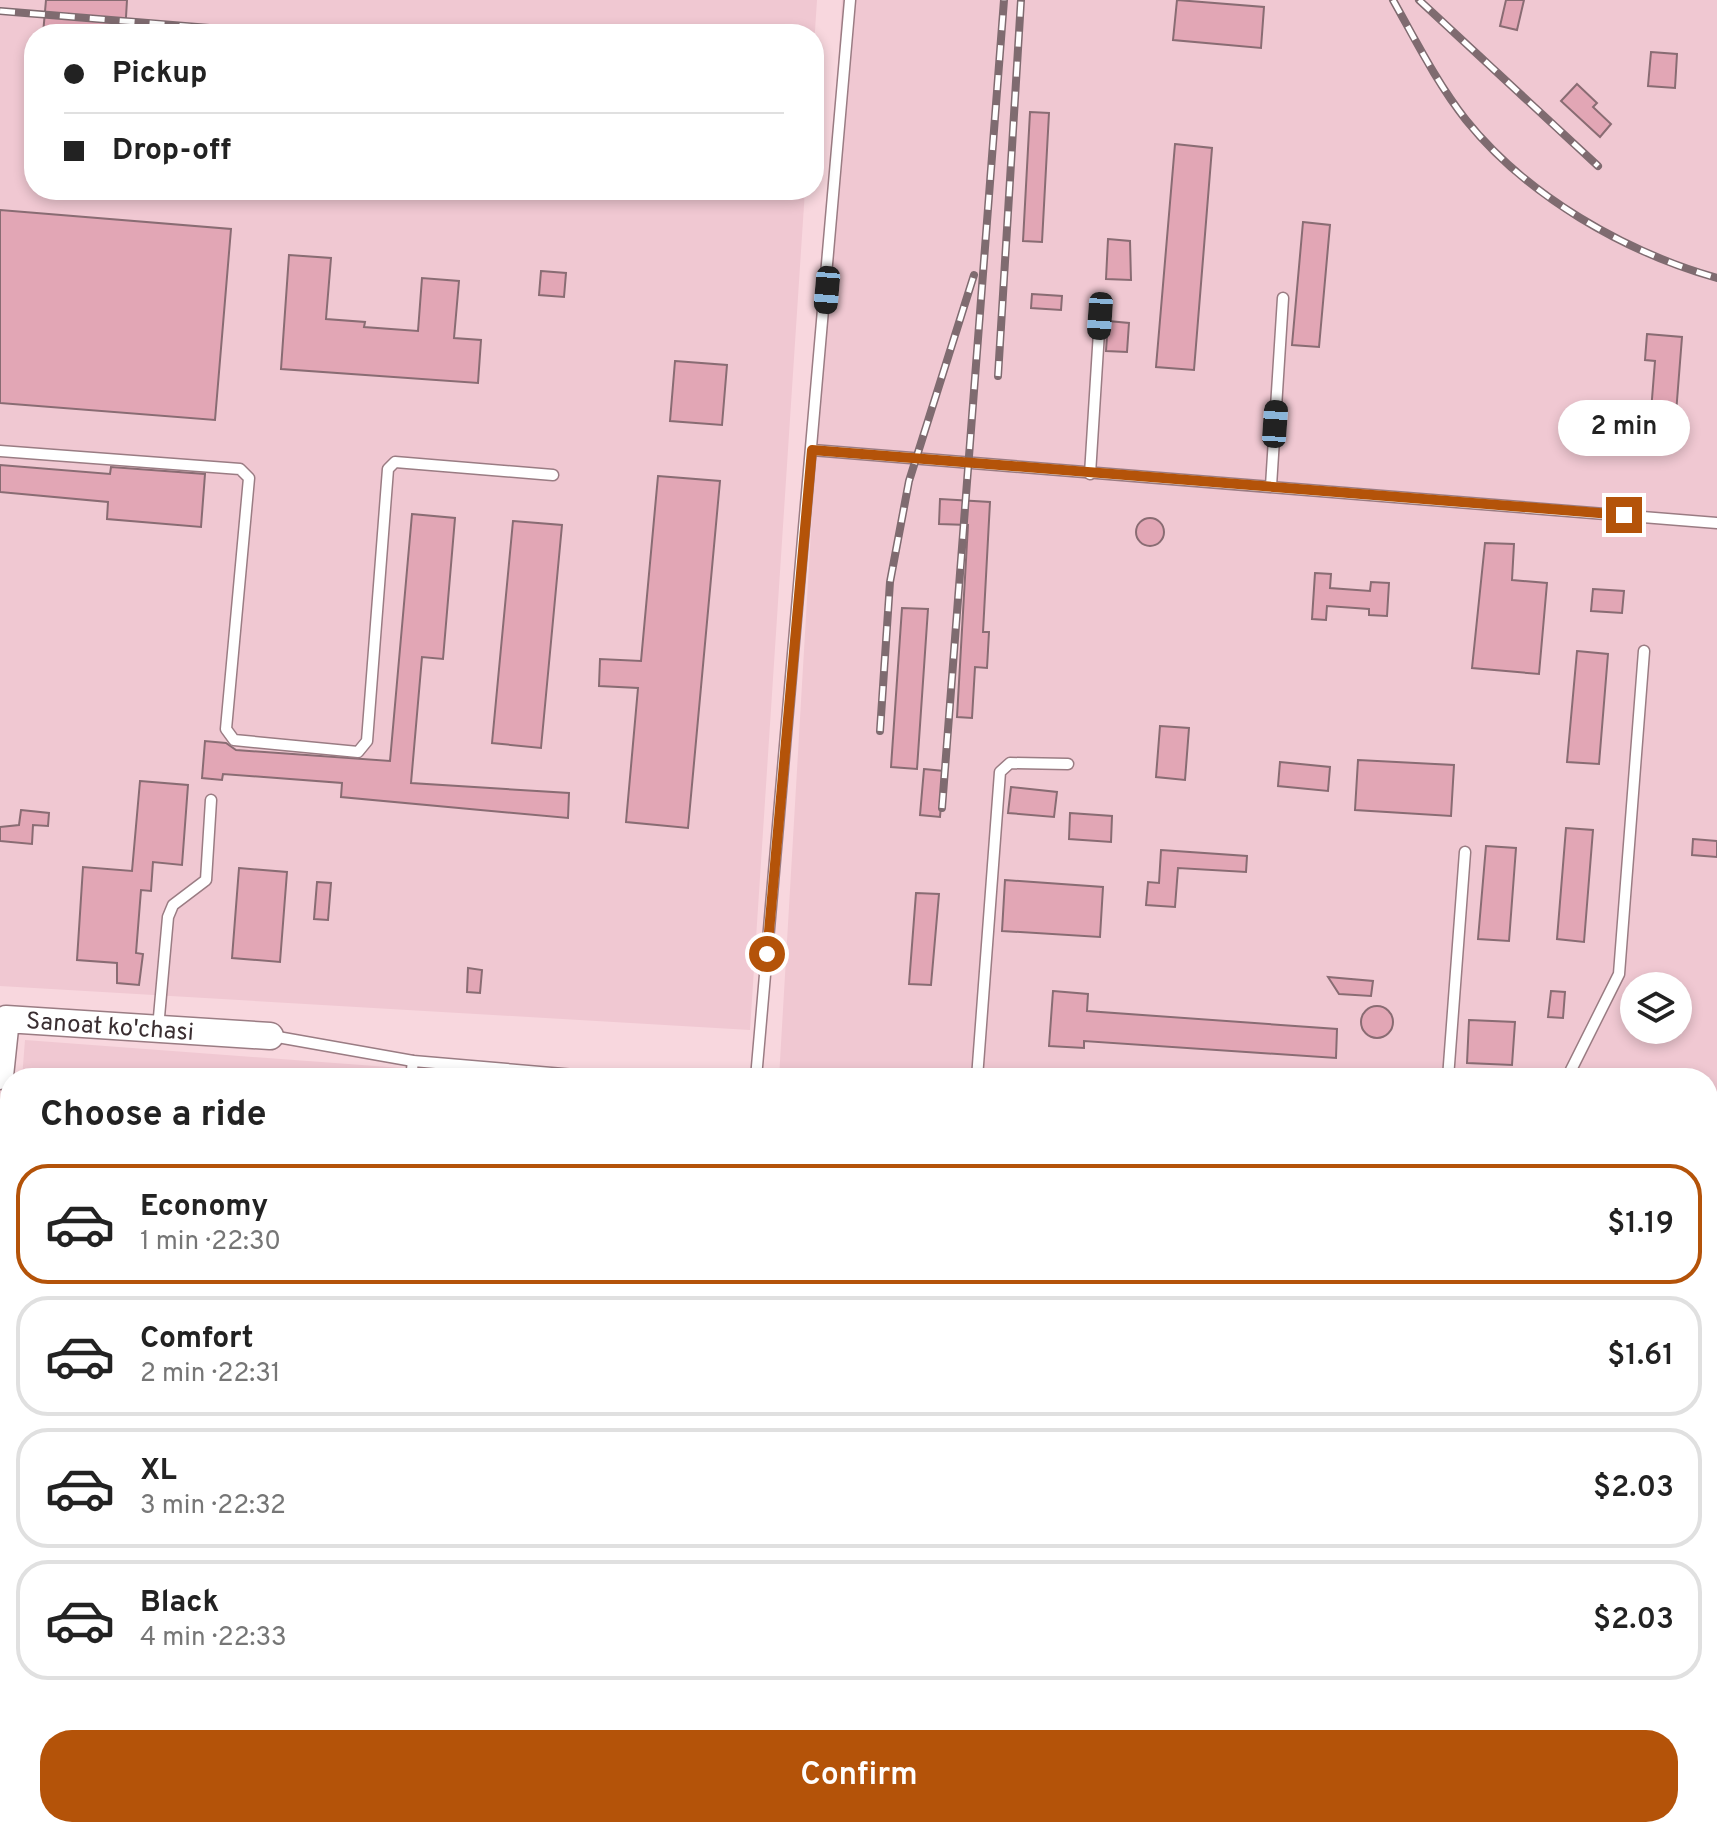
<!DOCTYPE html>
<meta charset="utf-8">
<style>
:root{--surface:#fff;--page:#f6f6f6;--text:#222;--muted:#767676;--line:#e0e0e0;--accent:#b45309}
body{margin:0;font-family:Overpass,sans-serif;background:var(--page);color:var(--text);height:100vh;display:flex;flex-direction:column;font-size:30px;white-space:nowrap}
*{box-sizing:border-box;margin:0}
p{font-size:26px;color:var(--muted)}
.icon{flex:none;width:44px;height:44px;fill:none;stroke:currentColor;stroke-width:2;stroke-linecap:round;stroke-linejoin:round}
.map{position:relative;flex:1;overflow:hidden}
.drawer{position:absolute;left:0px;top:1068px;width:1718px;height:770px;display:flex;flex-direction:column;background:var(--surface);border-radius:32px 32px 0 0;box-shadow:0 4px 12px #0003}
.drawer>*{flex:none}
.guide{position:absolute;left:24px;top:24px;width:800px;height:176px;border-radius:32px;box-shadow:0 4px 12px #0003;display:grid;align-content:center;height:176px;padding:0 40px;background:var(--surface)}
.buttons{position:absolute;left:1620px;top:972px;display:grid;gap:16px}
.buttons a{display:grid;place-items:center;width:72px;height:72px;border-radius:50%;background:var(--surface);box-shadow:0 4px 12px #0003;font-size:40px}
.end{position:absolute;width:36px;height:36px;margin:-18px;border:10px solid #b45309;background:#fff;box-shadow:0 0 0 4px #fff}
.from{border-radius:50%}
.bubble{position:absolute;height:56px;border-radius:28px;background:var(--surface);box-shadow:0 4px 12px #0003;font-size:26px;font-weight:600;line-height:56px;text-align:center}
.car{position:absolute;width:24px;height:48px;margin:-24px -12px;border-radius:10px;box-shadow:0 0 6px 2px #0007;background:linear-gradient(#222 24%,#8ab4d8 0 40%,#222 0 76%,#8ab4d8 0 86%,#222 0)}
.guide b{display:flex;align-items:center;gap:28px;height:76px;font-size:30px}
.guide b+b{border-top:2px solid var(--line)}
.guide i{width:20px;height:20px;background:var(--text)}
ul{padding:0;list-style:none}
li{display:flex;align-items:center;gap:24px;height:120px;margin:0 16px 12px;padding:0 24px;border:4px solid var(--line);border-radius:32px}
li div{flex:1}
li b{display:block;font-size:30px}
li em{font-style:normal;font-weight:600}
li.on{border-color:var(--accent)}
li>.icon{width:72px;height:72px;stroke-width:1.5}
h2{padding:0 40px;font-size:36px;line-height:96px}
.cta{display:flex;gap:16px;margin-top:auto;padding:16px 40px}
.cta a{flex:1;height:92px;border-radius:32px;background:var(--accent);color:#fff;font-size:32px;font-weight:600;line-height:92px;text-align:center}
.map>svg:first-child{display:block}
.built{fill:#f0c8d2;fill-rule:evenodd}
.building{fill:#e2a6b5;stroke:#896c73;stroke-width:2}
.lines{fill:none;stroke-linecap:round;stroke-linejoin:round}
.service-casing{stroke:#9a7c83;stroke-width:13}
.tertiary-casing{stroke:#9a7c83;stroke-width:29}
.service{stroke:#fff;stroke-width:10}
.tertiary{stroke:#fff;stroke-width:26}
.rail-casing{stroke:#7f6b70;stroke-width:8}
.rail{stroke:#fff;stroke-width:5;stroke-dasharray:15;stroke-linecap:butt}
.route{stroke:#b45309;stroke-width:10}
.labels{text-anchor:middle;stroke-width:7;stroke-linejoin:round;paint-order:stroke}
.street-label{font-size:24px;fill:#3a2e31;stroke:#fff}
</style>
<div class="map">
<svg width="1717" height="1837" viewBox="0 0 1717 1837">
<rect width="100%" height="100%" fill="#f8d7de"/>
<g class="built">
<polygon points="0,0 817,0 814,46 814,34 34,34 34,190 805,190 750,1030 0,986"/>
<path d="M842 0H1717V1837H0V1395L10 1251V1828H1708V1078H779ZM1634 986H1678V1030H1634Z"/>
<polygon points="25,1040 536,1078 22,1078"/>
</g>
<g class="building">
<polygon points="46,0 127,0 125,34 43,34"/>
<polygon points="1177,0 1264,7 1261,48 1173,40"/>
<polygon points="1506,0 1524,0 1517,30 1500,26"/>
<polygon points="1651,52 1677,54 1675,88 1648,86"/>
<polygon points="1577,84 1597,103 1593,107 1611,124 1600,137 1561,101"/>
<polygon points="1030,112 1049,113 1042,242 1023,241"/>
<polygon points="1175,144 1212,148 1194,370 1156,367"/>
<polygon points="0,210 231,229 215,420 0,403"/>
<polygon points="1303,222 1330,225 1319,347 1292,345"/>
<polygon points="1108,239 1130,241 1131,280 1106,279"/>
<polygon points="289,255 331,258 326,319 365,322 364,327 418,331 422,278 459,281 454,338 481,340 478,383 281,369"/>
<polygon points="541,271 566,273 564,297 539,295"/>
<polygon points="1032,294 1062,296 1061,310 1031,308"/>
<polygon points="1108,321 1129,323 1127,352 1106,351"/>
<polygon points="1647,334 1682,337 1675,426 1650,424 1655,361 1645,360"/>
<polygon points="675,361 727,365 722,425 670,421"/>
<polygon points="0,465 110,474 111,467 205,474 201,527 107,519 108,502 0,492"/>
<polygon points="658,476 720,481 688,828 626,822 638,688 599,686 600,659 641,661"/>
<polygon points="940,499 990,502 983,632 989,632 987,668 975,667 972,718 957,717 968,525 939,524"/>
<polygon points="412,514 455,518 443,659 422,657 411,783 569,793 568,818 341,797 342,783 223,774 222,780 202,778 205,741 226,743 236,750 390,761"/>
<circle cx="1150" cy="532" r="14"/>
<polygon points="513,521 562,525 541,748 492,743"/>
<polygon points="1485,543 1514,544 1512,580 1547,583 1539,674 1472,668"/>
<polygon points="1315,573 1331,574 1330,588 1370,591 1371,582 1389,583 1387,616 1369,615 1369,609 1327,606 1326,620 1312,619"/>
<polygon points="1593,589 1624,591 1622,613 1591,611"/>
<polygon points="902,608 928,609 917,769 891,767"/>
<polygon points="1577,651 1608,654 1599,764 1567,762"/>
<polygon points="1160,726 1189,728 1185,780 1156,777"/>
<polygon points="1358,760 1454,765 1451,816 1355,810"/>
<polygon points="1280,762 1330,767 1328,791 1278,786"/>
<polygon points="924,769 944,771 940,817 920,815"/>
<polygon points="140,781 188,785 182,865 153,862 151,891 141,890 136,953 143,954 139,985 117,983 117,963 77,960 83,867 132,871"/>
<polygon points="1011,787 1057,792 1054,817 1008,813"/>
<polygon points="21,810 49,813 48,826 33,825 32,844 0,841 0,827 19,825"/>
<polygon points="1070,813 1112,816 1111,842 1069,839"/>
<polygon points="1566,828 1593,830 1584,942 1557,939"/>
<polygon points="1693,839 1717,841 1717,857 1692,855"/>
<polygon points="1486,846 1516,848 1509,941 1478,939"/>
<polygon points="1161,850 1247,856 1246,872 1178,868 1175,907 1146,905 1148,882 1159,883"/>
<polygon points="239,868 287,872 280,962 232,958"/>
<polygon points="1005,880 1103,887 1100,937 1002,931"/>
<polygon points="317,882 331,883 328,920 314,919"/>
<polygon points="916,893 939,894 931,985 909,984"/>
<polygon points="468,968 482,970 480,993 467,992"/>
<polygon points="1328,977 1373,981 1371,996 1339,994"/>
<polygon points="1053,991 1088,994 1087,1011 1337,1029 1336,1058 1084,1041 1084,1048 1049,1046"/>
<polygon points="1551,991 1565,992 1563,1018 1548,1017"/>
<circle cx="1377" cy="1022" r="16"/>
<polygon points="1469,1020 1515,1022 1512,1065 1467,1063"/>
</g>
<g class="lines">
<g class="service-casing">
<g id="service">
<polyline points="812,450 1717,523"/>
<polyline points="0,451 240,469 249,478 226,729 234,740 358,752 367,741 388,469 395,462 553,475"/>
<polyline points="1090,474 1100,316"/>
<polyline points="1271,486 1283,298"/>
<polyline points="158,1028 168,917 173,905 206,880 211,800"/>
<polyline points="272,1036 413,1061 610,1078"/>
<polyline points="411,1078 413,1061"/>
<polyline points="756,1078 850,0"/>
<polyline points="977,1078 1000,772 1010,763 1068,764"/>
<polyline points="1448,1078 1465,852"/>
<polyline points="1567,1078 1619,974 1644,651"/>
<polyline points="1708,1164 1717,1164"/>
<polyline points="1708,1294 1717,1295"/>
<polyline points="0,1655 10,1656"/>
<polyline points="0,1737 10,1738"/>
<polyline points="1563,1828 1672,1837"/>
<polyline points="474,1837 475,1828"/>
<polyline points="693,1837 694,1828"/>
<polyline points="982,1837 983,1828"/>
</g>
</g>
<g class="tertiary-casing">
<polyline id="tertiary" points="0,1076 6,1019 270,1036"/>
</g>
<use href="#service" class="service"/>
<use href="#tertiary" class="tertiary"/>
<g class="rail-casing">
<g id="rail">
<path d="M1393 0C1416 41 1437 83 1466 120 1527 196 1625 252 1717 278"/>
<polyline points="1419,0 1598,166"/>
<polyline points="0,11 285,34"/>
<polyline points="998,376 1021,0"/>
<polyline points="880,731 890,582 909,481 974,275"/>
<polyline points="942,808 1004,0"/>
</g>
</g>
<use href="#rail" class="rail"/>
</g>
<g class="lines">
<polyline class="route" points="767,954 812,450 1624,515"/>
</g>
<g class="labels">
<g class="street-label">
<text transform="translate(110 1026) rotate(4)" y="8">Sanoat ko'chasi</text>
</g>
</g>
</svg>
<div class="buttons">
<a><svg class="icon" aria-label="layers" viewBox="0 0 24 24"><path d="M12 4l9 5-9 5-9-5zM3 14l9 5 9-5"/></svg></a>
</div>
<i class="end from" style="left:767px;top:954px"></i>
<i class="end" style="left:1624px;top:515px"></i>
<div class="bubble" style="left:1558px;top:400px;width:132px">2 min</div>
<i class="car" style="left:827px;top:290px;rotate:185deg"></i>
<i class="car" style="left:1100px;top:316px;rotate:184deg"></i>
<i class="car" style="left:1275px;top:424px;rotate:4deg"></i>
<div class="guide">
<b><i class="from"></i>Pickup</b>
<b><i></i>Drop-off</b>
</div>
<section class="drawer">
<h2>Choose a ride</h2>
<ul>
<li class="on"><svg class="icon" aria-label="car" viewBox="0 0 24 24"><path d="M5 17H2v-5l4-1 3-4h7l3 4 3 1v5h-3M9 17h6M6 11h13"/><circle cx="7" cy="17" r="2"/><circle cx="17" cy="17" r="2"/></svg><div><b>Economy</b><p>1 min · 22:30</p></div><em>$1.19</em></li>
<li><svg class="icon" aria-label="car" viewBox="0 0 24 24"><path d="M5 17H2v-5l4-1 3-4h7l3 4 3 1v5h-3M9 17h6M6 11h13"/><circle cx="7" cy="17" r="2"/><circle cx="17" cy="17" r="2"/></svg><div><b>Comfort</b><p>2 min · 22:31</p></div><em>$1.61</em></li>
<li><svg class="icon" aria-label="car" viewBox="0 0 24 24"><path d="M5 17H2v-5l4-1 3-4h7l3 4 3 1v5h-3M9 17h6M6 11h13"/><circle cx="7" cy="17" r="2"/><circle cx="17" cy="17" r="2"/></svg><div><b>XL</b><p>3 min · 22:32</p></div><em>$2.03</em></li>
<li><svg class="icon" aria-label="car" viewBox="0 0 24 24"><path d="M5 17H2v-5l4-1 3-4h7l3 4 3 1v5h-3M9 17h6M6 11h13"/><circle cx="7" cy="17" r="2"/><circle cx="17" cy="17" r="2"/></svg><div><b>Black</b><p>4 min · 22:33</p></div><em>$2.03</em></li>
</ul>
<div class="cta"><a>Confirm</a></div>
</section>
</div>
